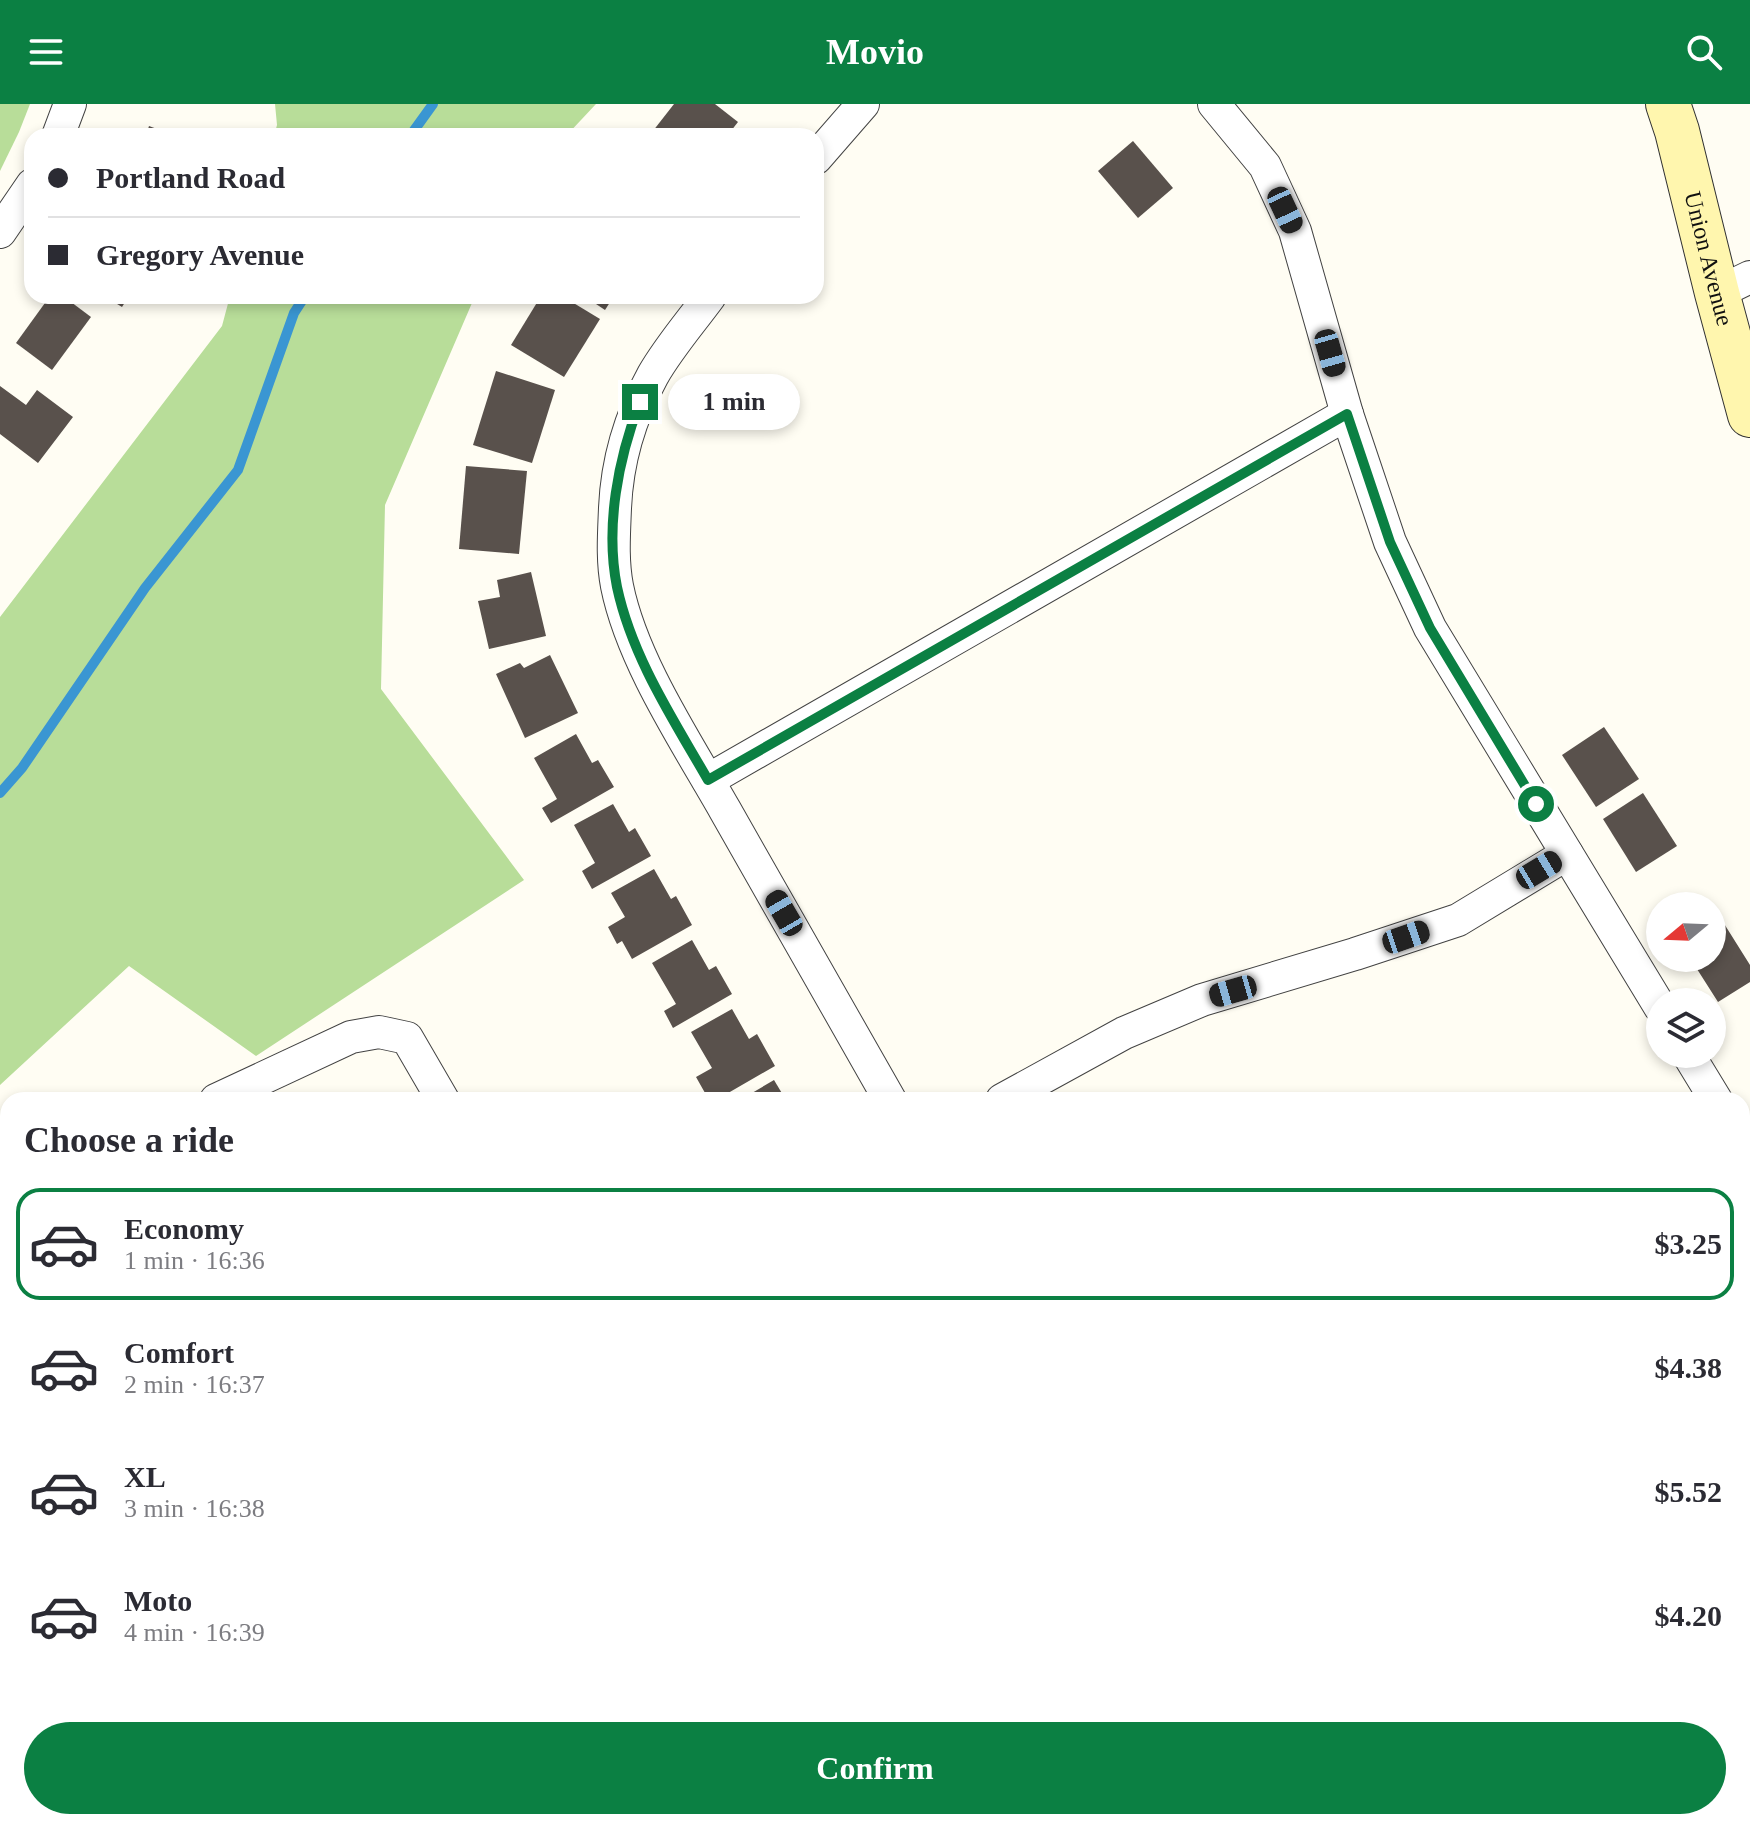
<!DOCTYPE html>
<meta charset="utf-8">
<style>
:root{--surface:#fff;--page:#f7f7f7;--text:#2b2b33;--muted:#7c7c81;--line:#e1e1e2;--accent:#0b8043}
body{margin:0;font-family:"Times New Roman",serif;background:var(--page);color:var(--text);height:100vh;display:flex;flex-direction:column;font-size:30px;white-space:nowrap}
*{box-sizing:border-box;margin:0}
p{font-size:26px;color:var(--muted)}
.icon{flex:none;width:44px;height:44px;fill:none;stroke:currentColor;stroke-width:2;stroke-linecap:round;stroke-linejoin:round}
.map{position:relative;flex:1;overflow:hidden}
.panel{position:absolute;left:0px;top:988px;width:1750px;height:738px;display:flex;flex-direction:column;background:var(--surface);border-radius:24px 24px 0 0;box-shadow:0 4px 12px #0003}
.panel>*{flex:none}
.top-card{position:absolute;left:24px;top:24px;width:800px;height:176px;border-radius:24px;box-shadow:0 4px 12px #0003;display:grid;align-content:center;height:176px;padding:0 24px;background:var(--surface)}
.needle{width:52px;rotate:251deg}
.fabs{position:absolute;left:1646px;top:788px;display:grid;gap:16px}
.fabs a{display:grid;place-items:center;width:80px;height:80px;border-radius:50%;background:var(--surface);box-shadow:0 4px 12px #0003;font-size:40px}
.end{position:absolute;width:36px;height:36px;margin:-18px;border:10px solid #0b8043;background:#fff;box-shadow:0 0 0 4px #fff}
.from{border-radius:50%}
.bubble{position:absolute;height:56px;border-radius:28px;background:var(--surface);box-shadow:0 4px 12px #0003;font-size:26px;font-weight:700;line-height:56px;text-align:center}
.car{position:absolute;width:24px;height:48px;margin:-24px -12px;border-radius:10px;box-shadow:0 0 6px 2px #0007;background:linear-gradient(#222 24%,#8ab4d8 0 40%,#222 0 76%,#8ab4d8 0 86%,#222 0)}
.top-card b{display:flex;align-items:center;gap:28px;height:76px;font-size:30px}
.top-card b+b{border-top:2px solid var(--line)}
.top-card i{width:20px;height:20px;background:var(--text)}
ul{padding:0;list-style:none}
li{display:flex;align-items:center;gap:24px;height:112px;margin:0 16px 12px;padding:0 8px;border:4px solid transparent;border-radius:24px}
li div{flex:1}
li b{display:block;font-size:30px}
li em{font-style:normal;font-weight:700}
li.selected{border-color:var(--accent)}
li>.icon{width:72px;height:72px;stroke-width:1.5}
h2{padding:0 24px;font-size:36px;line-height:96px}
.primary-button{display:flex;gap:16px;margin-top:auto;padding:16px 24px}
.primary-button a{flex:1;height:92px;border-radius:48px;background:var(--accent);color:#fff;font-size:32px;font-weight:700;line-height:92px;text-align:center}
header{display:flex;justify-content:space-between;align-items:center;height:104px;padding:0 24px;background:var(--accent);color:#fff;font-size:36px;font-weight:700}
.map>svg:first-child{display:block}
.forest{fill:#b8dd99}
.lines{fill:none;stroke-linecap:round;stroke-linejoin:round}
.stream{stroke:#3a96d2;stroke-width:10}
.building{fill:#59514c}
.lane-casing{stroke:#434343;stroke-width:18}
.street-casing{stroke:#434343;stroke-width:34}
.secondary-casing{stroke:#323232;stroke-width:46}
.lane{stroke:#fff;stroke-width:16}
.street{stroke:#fff;stroke-width:32}
.secondary{stroke:#fff6ae;stroke-width:44}
.route{stroke:#0b8043;stroke-width:10}
.labels{text-anchor:middle;stroke-width:8;stroke-linejoin:round;paint-order:stroke}
.street-label{font-size:24px;fill:#101010;stroke:#fff}
</style>
<header><svg class="icon" aria-label="menu" viewBox="0 0 24 24"><path d="M4 6h16M4 12h16M4 18h16"/></svg>Movio<svg class="icon" aria-label="search" viewBox="0 0 24 24"><circle cx="10" cy="10" r="6"/><path d="M15 15l6 6"/></svg></header>
<div class="map">
<svg width="1750" height="1725" viewBox="0 0 1750 1725">
<rect width="100%" height="100%" fill="#fffdf3"/>
<g class="forest">
<polygon points="0,0 30,0 19,28 0,67"/>
<polygon points="275,0 596,0 566,32 274,32 277,21"/>
<polygon points="230,192 475,192 385,401 381,585 524,776 256,952 129,862 0,981 0,513 222,222"/>
</g>
<g class="lines">
<g class="stream">
<polyline points="410,32 433,0"/>
<polyline points="0,689 22,664 145,484 238,366 294,209 305,192"/>
</g>
</g>
<g class="building">
<polygon points="674,0 715,0 738,18 727,32 649,32"/>
<polygon points="149,22 176,32 146,32"/>
<polygon points="1133,37 1173,84 1138,114 1098,67"/>
<polygon points="50,192 63,192 91,213 52,266 16,239"/>
<polygon points="104,192 129,192 122,203"/>
<polygon points="541,192 562,192 600,215 564,273 511,241"/>
<polygon points="584,192 614,192 605,206"/>
<polygon points="496,267 555,286 532,359 473,341"/>
<polygon points="0,282 26,301 37,286 73,313 38,359 0,330"/>
<polygon points="466,362 527,367 519,450 459,445"/>
<polygon points="531,468 546,532 489,545 478,497 500,493 497,476"/>
<polygon points="550,551 578,609 525,634 496,570 520,559 524,564"/>
<polygon points="1604,623 1639,675 1596,703 1562,651"/>
<polygon points="576,630 592,659 598,656 614,683 551,719 542,704 557,695 534,654"/>
<polygon points="1643,689 1677,742 1636,768 1603,715"/>
<polygon points="613,700 629,728 635,724 651,752 592,785 582,767 595,759 574,721"/>
<polygon points="654,765 671,795 676,792 692,821 632,855 622,837 617,840 608,823 625,813 611,789"/>
<polygon points="1723,818 1750,861 1750,878 1718,898 1690,854 1712,854 1712,825"/>
<polygon points="692,836 709,866 716,862 732,890 673,924 664,907 676,900 652,859"/>
<polygon points="732,905 749,935 757,930 775,962 716,996 709,996 696,973 712,964 691,928"/>
<polygon points="774,976 786,996 740,996"/>
</g>
<g class="lines">
<g class="lane-casing">
<polyline id="lane" points="427,1725 434,1718"/>
</g>
<g class="street-casing">
<g id="street">
<polyline points="1214,0 1265,62 1295,127 1347,310 1390,438 1430,524 1660,903"/>
<polyline points="58,32 70,0"/>
<polyline points="816,54 863,0"/>
<polyline points="0,128 32,81"/>
<polyline points="1717,189 1750,173"/>
<path d="M710 192C691 218 669 243 653 271 631 311 617 357 615 404 614 430 612 456 617 482 632 557 687 639 725 706 780 802 835 899 890 996"/>
<polyline points="708,676 1347,310"/>
<polyline points="1688,950 1716,996"/>
<polyline points="216,996 351,933 379,928 407,934 443,996"/>
<polyline points="1002,996 1124,929 1202,896 1355,850 1458,816 1567,750"/>
<polyline points="1742,1038 1750,1051"/>
<polyline points="1742,1109 1750,1104"/>
<polyline points="0,1160 8,1154"/>
<polyline points="0,1484 8,1492"/>
<polyline points="1742,1680 1750,1695"/>
<polyline points="243,1718 250,1725"/>
<polyline points="865,1718 869,1725"/>
<polyline points="1302,1718 1306,1725"/>
<polyline points="28,1725 33,1718"/>
<polyline points="526,1725 535,1718"/>
</g>
</g>
<g class="secondary-casing">
<g id="secondary">
<path id="s1" d="M1668 0 1677 27 1717 189 1750 311"/>
</g>
</g>
<use href="#lane" class="lane"/>
<use href="#street" class="street"/>
<use href="#secondary" class="secondary"/>
</g>
<g class="lines">
<path class="route" d="M640 298C618 355 605 423 617 483 632 553 673 615 708 676L1347 310 1390 438 1430 524 1536 700"/>
</g>
<g class="labels">
<g class="street-label">
<text dy="8" stroke="none"><textPath href="#s1" startOffset="160">Union Avenue</textPath></text>
</g>
</g>
</svg>
<div class="fabs">
<a><svg class="needle" viewBox="-14 -14 28 28"><path d="M0-13l5 13h-10z" fill="#e53935"/><path d="M0 13l5-13h-10z" fill="#7c7c81"/></svg></a>
<a><svg class="icon" aria-label="layers" viewBox="0 0 24 24"><path d="M12 4l9 5-9 5-9-5zM3 14l9 5 9-5"/></svg></a>
</div>
<i class="end from" style="left:1536px;top:700px"></i>
<i class="end" style="left:640px;top:298px"></i>
<div class="bubble" style="left:668px;top:270px;width:132px">1 min</div>
<i class="car" style="left:1285px;top:106px;rotate:155deg"></i>
<i class="car" style="left:1330px;top:249px;rotate:164deg"></i>
<i class="car" style="left:1539px;top:766px;rotate:59deg"></i>
<i class="car" style="left:784px;top:809px;rotate:330deg"></i>
<i class="car" style="left:1406px;top:833px;rotate:71deg"></i>
<i class="car" style="left:1233px;top:887px;rotate:254deg"></i>
<div class="top-card">
<b><i class="from"></i>Portland Road</b>
<b><i></i>Gregory Avenue</b>
</div>
<section class="panel">
<h2>Choose a ride</h2>
<ul>
<li class="selected"><svg class="icon" aria-label="car" viewBox="0 0 24 24"><path d="M5 17H2v-5l4-1 3-4h7l3 4 3 1v5h-3M9 17h6M6 11h13"/><circle cx="7" cy="17" r="2"/><circle cx="17" cy="17" r="2"/></svg><div><b>Economy</b><p>1 min · 16:36</p></div><em>$3.25</em></li>
<li><svg class="icon" aria-label="car" viewBox="0 0 24 24"><path d="M5 17H2v-5l4-1 3-4h7l3 4 3 1v5h-3M9 17h6M6 11h13"/><circle cx="7" cy="17" r="2"/><circle cx="17" cy="17" r="2"/></svg><div><b>Comfort</b><p>2 min · 16:37</p></div><em>$4.38</em></li>
<li><svg class="icon" aria-label="car" viewBox="0 0 24 24"><path d="M5 17H2v-5l4-1 3-4h7l3 4 3 1v5h-3M9 17h6M6 11h13"/><circle cx="7" cy="17" r="2"/><circle cx="17" cy="17" r="2"/></svg><div><b>XL</b><p>3 min · 16:38</p></div><em>$5.52</em></li>
<li><svg class="icon" aria-label="car" viewBox="0 0 24 24"><path d="M5 17H2v-5l4-1 3-4h7l3 4 3 1v5h-3M9 17h6M6 11h13"/><circle cx="7" cy="17" r="2"/><circle cx="17" cy="17" r="2"/></svg><div><b>Moto</b><p>4 min · 16:39</p></div><em>$4.20</em></li>
</ul>
<div class="primary-button"><a>Confirm</a></div>
</section>
</div>
